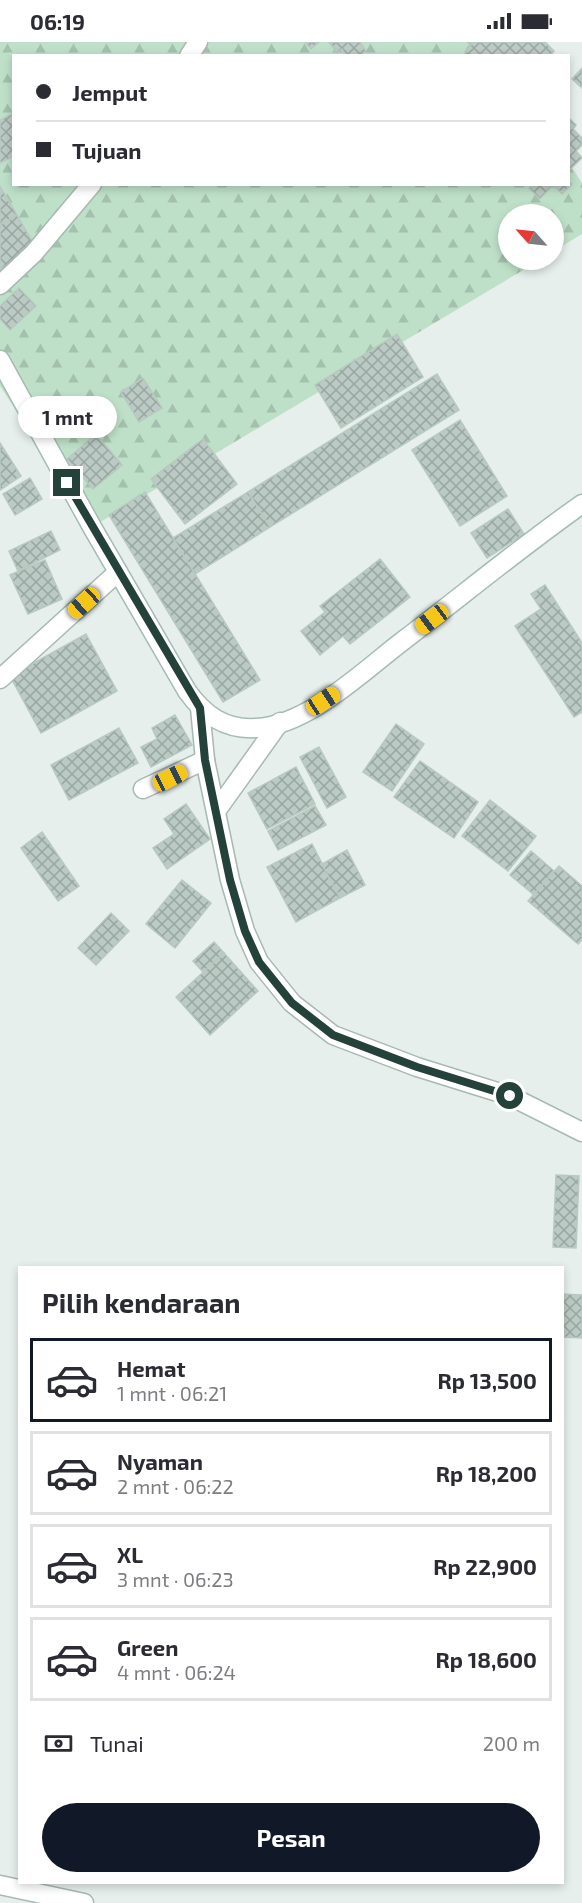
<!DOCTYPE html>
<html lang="id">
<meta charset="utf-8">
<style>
:root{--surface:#fff;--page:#f7f7f7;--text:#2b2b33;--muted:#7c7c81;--line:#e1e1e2;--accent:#111827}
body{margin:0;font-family:"Exo 2",sans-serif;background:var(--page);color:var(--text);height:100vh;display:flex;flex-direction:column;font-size:22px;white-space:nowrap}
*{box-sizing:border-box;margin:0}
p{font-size:20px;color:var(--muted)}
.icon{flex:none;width:33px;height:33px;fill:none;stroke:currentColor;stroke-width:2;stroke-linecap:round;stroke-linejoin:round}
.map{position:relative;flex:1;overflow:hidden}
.sheet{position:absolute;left:18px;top:1224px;width:546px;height:618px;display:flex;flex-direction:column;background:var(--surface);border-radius:0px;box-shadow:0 3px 9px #0003}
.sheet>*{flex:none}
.guide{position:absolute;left:12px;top:12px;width:558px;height:132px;border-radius:0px;box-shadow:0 3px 9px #0003;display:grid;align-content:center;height:132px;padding:0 24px;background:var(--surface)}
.needle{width:39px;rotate:297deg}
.controls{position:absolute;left:498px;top:162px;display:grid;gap:12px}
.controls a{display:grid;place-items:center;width:66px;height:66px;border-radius:50%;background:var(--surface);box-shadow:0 3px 9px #0003;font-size:30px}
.end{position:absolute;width:27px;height:27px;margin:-14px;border:8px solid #24423a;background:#fff;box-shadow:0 0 0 3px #fff}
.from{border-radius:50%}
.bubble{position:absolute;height:42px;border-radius:21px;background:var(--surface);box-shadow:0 3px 9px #0003;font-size:20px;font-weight:700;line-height:42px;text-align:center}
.car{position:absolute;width:18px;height:36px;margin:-18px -9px;border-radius:8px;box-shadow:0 0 4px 2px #0007;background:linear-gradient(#f5c518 24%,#345 0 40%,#f5c518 0 76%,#345 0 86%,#f5c518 0)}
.guide b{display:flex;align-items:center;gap:21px;height:57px;font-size:22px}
.guide b+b{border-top:2px solid var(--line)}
.guide i{width:15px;height:15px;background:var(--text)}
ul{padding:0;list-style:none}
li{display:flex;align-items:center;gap:18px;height:84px;margin:0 12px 9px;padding:0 12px;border:3px solid var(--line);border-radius:0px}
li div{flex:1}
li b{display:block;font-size:22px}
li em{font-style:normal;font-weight:700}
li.current{border-color:var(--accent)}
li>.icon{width:54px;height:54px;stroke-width:1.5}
h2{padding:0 24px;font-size:27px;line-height:72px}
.pay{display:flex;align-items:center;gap:15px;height:66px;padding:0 24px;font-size:22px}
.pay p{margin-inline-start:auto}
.action{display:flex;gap:12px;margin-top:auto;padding:12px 24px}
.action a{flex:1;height:69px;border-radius:36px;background:var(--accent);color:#fff;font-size:24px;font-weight:700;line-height:69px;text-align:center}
.status{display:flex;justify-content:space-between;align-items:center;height:42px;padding:0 30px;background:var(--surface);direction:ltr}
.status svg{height:16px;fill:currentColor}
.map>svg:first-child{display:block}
.forest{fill:url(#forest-firs)}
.building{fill:url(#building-cross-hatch);stroke:#b8c9c2;stroke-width:1.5}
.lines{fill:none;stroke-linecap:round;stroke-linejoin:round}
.street-casing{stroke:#a8b8b2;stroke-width:21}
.secondary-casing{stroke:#a4bbb3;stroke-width:21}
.street{stroke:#fff;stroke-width:18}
.secondary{stroke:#fff;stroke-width:18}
.route{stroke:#24423a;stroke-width:8}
</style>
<div class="status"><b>06:19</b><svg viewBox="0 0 49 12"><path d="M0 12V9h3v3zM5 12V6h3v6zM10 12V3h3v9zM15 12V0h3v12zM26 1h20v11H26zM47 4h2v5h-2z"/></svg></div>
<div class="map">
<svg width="582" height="1861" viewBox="0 0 582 1861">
<defs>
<pattern id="forest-firs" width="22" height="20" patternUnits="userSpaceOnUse" patternTransform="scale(1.5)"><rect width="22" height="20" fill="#bfe0c8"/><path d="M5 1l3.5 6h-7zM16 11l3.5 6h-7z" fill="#a4c1ad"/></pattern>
<pattern id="building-cross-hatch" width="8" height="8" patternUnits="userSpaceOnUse" patternTransform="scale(1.5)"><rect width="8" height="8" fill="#bbcac4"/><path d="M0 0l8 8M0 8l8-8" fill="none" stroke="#98a6a0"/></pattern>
</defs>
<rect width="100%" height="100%" fill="#e6efeb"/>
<polygon class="forest" points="0,0 490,0 498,13 14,14 14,142 568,142 569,121 582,141 582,192 554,209 554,172 508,172 508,218 540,218 92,485 0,344"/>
<g class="building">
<polygon points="305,0 319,0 311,7"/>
<polygon points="329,0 360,0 366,9 359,14 346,14 342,7 337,11"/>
<polygon points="467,0 545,0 554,9 550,14 463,14 471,3"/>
<polygon points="582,26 582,46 572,37"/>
<polygon points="14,71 14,114 0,121 0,78"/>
<polygon points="568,75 576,83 573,87 582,96 582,103 576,109 582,116 568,129"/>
<polygon points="568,139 572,142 562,152 553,143 540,157 529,146 533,142 568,142"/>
<polygon points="0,144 17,173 0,183"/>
<polygon points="17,173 36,206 0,227 0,183"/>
<polygon points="19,246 36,264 10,288 0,277 0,264"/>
<polygon points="397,292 423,335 341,386 315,343"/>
<polygon points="437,332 459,368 270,485 248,450"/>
<polygon points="143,336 162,366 139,380 121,350"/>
<polygon points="460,378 507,454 460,484 412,408"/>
<polygon points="96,392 122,423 93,447 67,417"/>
<polygon points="203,397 237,442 185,482 151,437"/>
<polygon points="0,401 21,434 0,448"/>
<polygon points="30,436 42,457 15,473 3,452"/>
<polygon points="145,450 260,638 223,660 109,473"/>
<polygon points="248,450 270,485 195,532 173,496"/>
<polygon points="508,467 524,492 487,516 471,491"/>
<polygon points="51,489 60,508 18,529 9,509"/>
<polygon points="380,517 410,555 350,602 343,594 320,613 301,589 325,570 320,564"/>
<polygon points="45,518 62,557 28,572 10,533"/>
<polygon points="545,543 582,601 582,670 574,675 515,584 541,567 531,552"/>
<polygon points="86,592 117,649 41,691 10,634"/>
<polygon points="175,673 192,703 151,725 141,705 157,697 152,686"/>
<polygon points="396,682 424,702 392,749 363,730"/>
<polygon points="119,686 138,721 69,758 51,723"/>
<polygon points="319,705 346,755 327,766 300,715"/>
<polygon points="420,719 478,760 454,796 394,755"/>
<polygon points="296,725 315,762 267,787 248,751"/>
<polygon points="490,758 536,794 508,829 462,794"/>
<polygon points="186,762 210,797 167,827 153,806 174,792 164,777"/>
<polygon points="315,764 326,783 278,808 268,789"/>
<polygon points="42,790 79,844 58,859 21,806"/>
<polygon points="312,802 340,856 296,880 267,825"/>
<polygon points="347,808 365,843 340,856 322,822"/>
<polygon points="531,809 554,829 534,853 510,833"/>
<polygon points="559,824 582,844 582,898 578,902 528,859"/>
<polygon points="182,838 211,861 175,906 146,882"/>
<polygon points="111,871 129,889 96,923 78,906"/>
<polygon points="214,900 224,911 203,930 193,919"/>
<polygon points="224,911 258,949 210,993 176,955"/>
<polygon points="556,1133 579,1134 576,1206 553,1205"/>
<polygon points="562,1252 582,1253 582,1296 562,1295"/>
</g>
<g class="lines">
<g class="street-casing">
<g id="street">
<polyline points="189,14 198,0"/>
<polyline points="0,243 34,211 92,142"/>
<polyline points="0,637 118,530"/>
<polyline points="200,666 205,718 230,838 245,889 259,920 292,961 333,993 417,1025 510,1054 582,1090"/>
<polyline points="143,747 205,718"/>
<polyline points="217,768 280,680"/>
<polyline points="0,1843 84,1861"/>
</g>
</g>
<g class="secondary-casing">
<path id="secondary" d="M0 318 92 485 187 649C204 673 225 688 256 686 309 683 363 629 404 598 463 553 521 505 582 462"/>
</g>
<use href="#street" class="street"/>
<use href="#secondary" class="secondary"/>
</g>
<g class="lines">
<polyline class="route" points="67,441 200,666 205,718 230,838 245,889 259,920 292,961 333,993 417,1025 510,1054"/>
</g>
</svg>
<div class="controls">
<a><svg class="needle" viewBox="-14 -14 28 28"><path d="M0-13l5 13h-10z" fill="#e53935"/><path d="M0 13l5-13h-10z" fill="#7c7c81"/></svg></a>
</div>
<i class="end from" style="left:510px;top:1054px"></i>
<i class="end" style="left:67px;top:441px"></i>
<div class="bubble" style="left:18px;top:354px;width:99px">1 mnt</div>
<i class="car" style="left:84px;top:561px;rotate:228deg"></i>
<i class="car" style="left:432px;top:577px;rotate:233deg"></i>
<i class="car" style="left:323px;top:659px;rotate:57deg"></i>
<i class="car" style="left:170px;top:736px;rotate:63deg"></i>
<div class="guide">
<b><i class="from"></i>Jemput</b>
<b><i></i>Tujuan</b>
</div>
<section class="sheet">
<h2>Pilih kendaraan</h2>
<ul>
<li class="current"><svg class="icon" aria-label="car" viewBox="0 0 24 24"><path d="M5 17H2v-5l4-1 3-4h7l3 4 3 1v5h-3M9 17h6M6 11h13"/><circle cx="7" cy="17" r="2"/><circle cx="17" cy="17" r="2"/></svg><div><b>Hemat</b><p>1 mnt · 06:21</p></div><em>Rp 13,500</em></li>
<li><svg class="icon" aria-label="car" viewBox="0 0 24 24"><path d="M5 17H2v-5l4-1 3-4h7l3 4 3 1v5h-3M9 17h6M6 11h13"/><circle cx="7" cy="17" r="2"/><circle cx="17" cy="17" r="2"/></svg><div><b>Nyaman</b><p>2 mnt · 06:22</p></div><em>Rp 18,200</em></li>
<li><svg class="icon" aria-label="car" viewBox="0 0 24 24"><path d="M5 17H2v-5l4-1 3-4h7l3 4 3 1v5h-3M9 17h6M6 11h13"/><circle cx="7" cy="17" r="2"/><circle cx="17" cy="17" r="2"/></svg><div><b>XL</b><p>3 mnt · 06:23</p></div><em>Rp 22,900</em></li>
<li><svg class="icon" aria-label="car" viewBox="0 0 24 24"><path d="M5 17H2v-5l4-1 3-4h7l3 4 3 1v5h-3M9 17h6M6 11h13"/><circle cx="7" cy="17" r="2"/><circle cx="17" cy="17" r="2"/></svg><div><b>Green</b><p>4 mnt · 06:24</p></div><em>Rp 18,600</em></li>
</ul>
<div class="pay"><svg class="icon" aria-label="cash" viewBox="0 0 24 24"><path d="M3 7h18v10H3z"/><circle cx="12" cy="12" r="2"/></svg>Tunai<p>200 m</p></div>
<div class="action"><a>Pesan</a></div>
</section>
</div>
